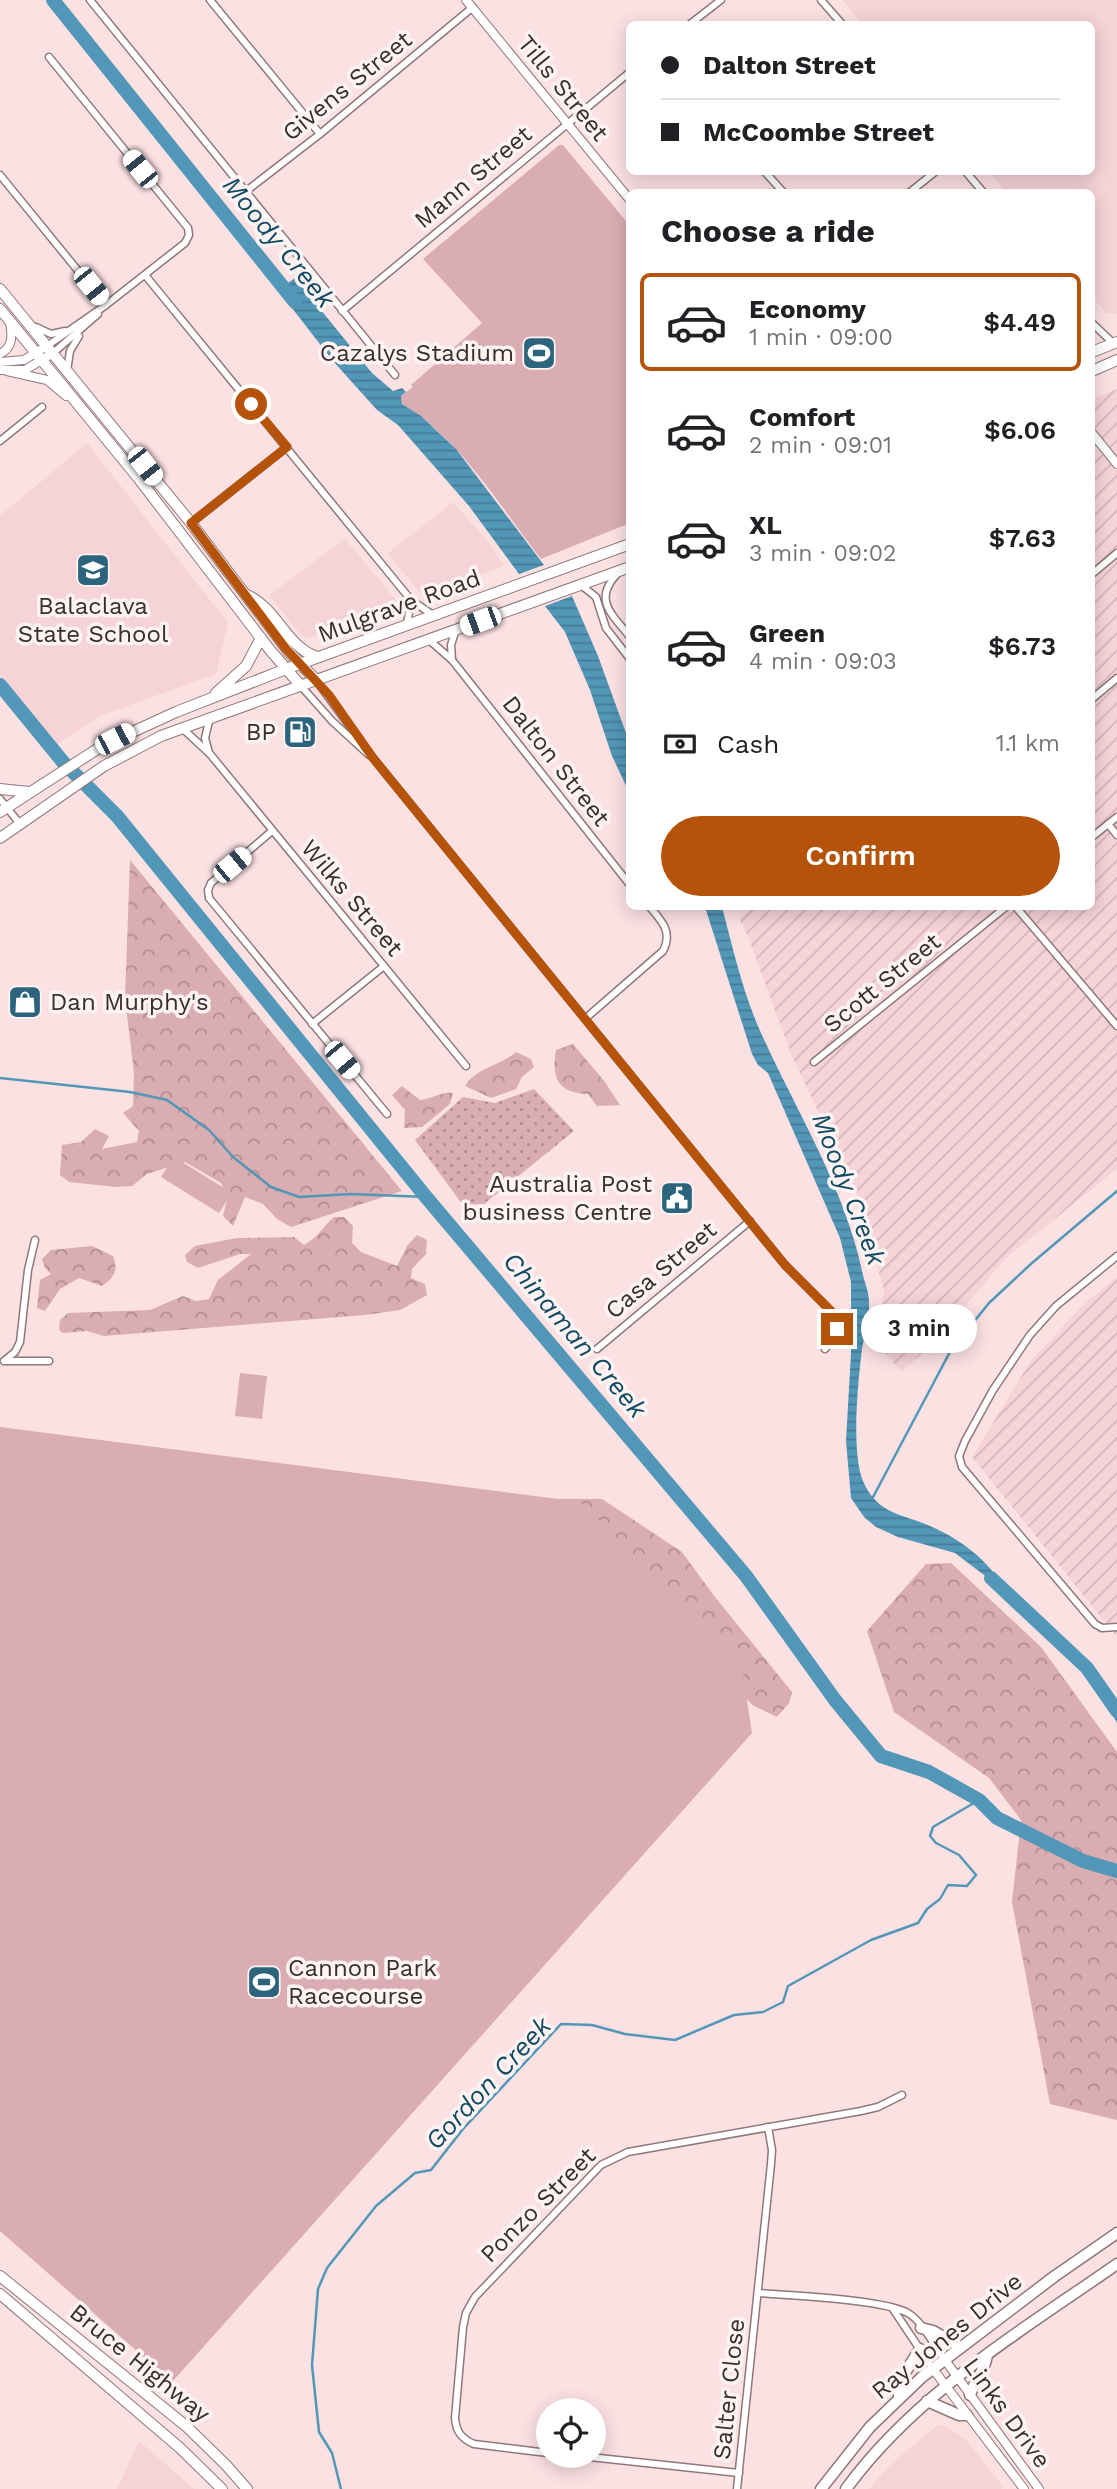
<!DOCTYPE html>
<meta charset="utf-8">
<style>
:root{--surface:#fff;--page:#f2f2f2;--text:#202124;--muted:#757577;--line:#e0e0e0;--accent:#b45309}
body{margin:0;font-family:"Work Sans",sans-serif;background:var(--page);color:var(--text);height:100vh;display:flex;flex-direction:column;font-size:26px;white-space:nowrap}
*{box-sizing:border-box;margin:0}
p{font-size:23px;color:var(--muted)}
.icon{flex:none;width:38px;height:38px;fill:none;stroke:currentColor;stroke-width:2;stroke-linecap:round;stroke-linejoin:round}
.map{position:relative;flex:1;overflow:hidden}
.drawer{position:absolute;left:626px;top:189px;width:469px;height:721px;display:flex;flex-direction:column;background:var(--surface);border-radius:10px;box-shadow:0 4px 18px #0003}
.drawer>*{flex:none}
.banner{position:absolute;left:626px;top:21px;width:469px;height:154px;border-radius:10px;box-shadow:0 4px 18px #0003;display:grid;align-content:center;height:154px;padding:0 35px;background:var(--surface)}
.tools{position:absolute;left:536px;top:2398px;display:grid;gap:14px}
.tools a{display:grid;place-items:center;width:70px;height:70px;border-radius:50%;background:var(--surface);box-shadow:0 4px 18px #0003;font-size:35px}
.end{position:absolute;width:32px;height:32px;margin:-16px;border:9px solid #b45309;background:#fff;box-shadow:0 0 0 4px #fff}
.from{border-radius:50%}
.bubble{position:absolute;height:49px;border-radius:24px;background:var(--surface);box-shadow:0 4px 18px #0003;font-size:23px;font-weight:600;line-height:49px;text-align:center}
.car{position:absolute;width:21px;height:42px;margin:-21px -10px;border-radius:9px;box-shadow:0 0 5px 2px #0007;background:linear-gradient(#fff 24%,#345 0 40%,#fff 0 76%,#345 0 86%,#fff 0)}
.banner b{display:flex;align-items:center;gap:24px;height:66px;font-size:26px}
.banner b+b{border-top:2px solid var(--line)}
.banner i{width:18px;height:18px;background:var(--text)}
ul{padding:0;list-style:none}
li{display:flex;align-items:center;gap:21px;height:98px;margin:0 14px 10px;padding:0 21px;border:4px solid transparent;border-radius:10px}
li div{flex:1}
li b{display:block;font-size:26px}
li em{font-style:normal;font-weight:600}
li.active{border-color:var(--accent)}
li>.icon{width:63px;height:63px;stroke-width:1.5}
h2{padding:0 35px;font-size:32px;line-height:84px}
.pay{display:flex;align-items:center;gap:18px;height:77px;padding:0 35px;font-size:26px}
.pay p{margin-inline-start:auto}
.action{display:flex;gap:14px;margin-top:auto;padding:14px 35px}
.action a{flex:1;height:80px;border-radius:42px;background:var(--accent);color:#fff;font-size:28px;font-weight:600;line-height:80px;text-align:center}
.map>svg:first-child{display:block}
.built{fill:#f6d3d7}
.industrial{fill:url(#industrial-furrows)}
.grass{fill:url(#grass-dots)}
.forest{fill:url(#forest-crowns)}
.garden{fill:#d9adb2}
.water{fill:url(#water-rules)}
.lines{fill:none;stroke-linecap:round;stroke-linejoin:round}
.stream{stroke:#5297b8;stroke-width:2.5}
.river{stroke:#5297b8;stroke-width:14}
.street-casing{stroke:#90787a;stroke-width:9}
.secondary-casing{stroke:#90787a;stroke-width:10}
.primary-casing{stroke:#90787a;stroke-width:12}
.highway-casing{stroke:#90787a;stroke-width:13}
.street{stroke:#fff;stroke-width:6}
.secondary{stroke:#fff;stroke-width:8}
.primary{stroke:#fff;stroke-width:10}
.highway{stroke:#fff;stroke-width:10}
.route{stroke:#b45309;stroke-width:9}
.labels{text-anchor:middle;stroke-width:7;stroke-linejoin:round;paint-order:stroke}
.street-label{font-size:24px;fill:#382e2f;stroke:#fef3f3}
.poi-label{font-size:24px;fill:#382e2f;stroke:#fef3f3;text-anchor:end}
.water-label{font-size:26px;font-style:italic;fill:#114a62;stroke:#fef3f3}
</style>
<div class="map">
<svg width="1117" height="2489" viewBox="0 0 1117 2489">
<defs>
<pattern id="industrial-furrows" width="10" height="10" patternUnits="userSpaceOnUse" patternTransform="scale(1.75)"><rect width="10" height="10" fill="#f6d3d7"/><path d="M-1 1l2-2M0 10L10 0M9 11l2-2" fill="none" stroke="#d4b5b9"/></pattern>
<pattern id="grass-dots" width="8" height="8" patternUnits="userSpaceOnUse" patternTransform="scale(1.75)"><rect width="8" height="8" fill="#d9adb2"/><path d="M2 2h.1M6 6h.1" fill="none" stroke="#b18d91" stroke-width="1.8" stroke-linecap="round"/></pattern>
<pattern id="forest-crowns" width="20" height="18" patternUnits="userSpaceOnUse" patternTransform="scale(1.75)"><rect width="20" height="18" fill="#d9adb2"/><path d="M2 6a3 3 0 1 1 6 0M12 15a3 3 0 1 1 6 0" fill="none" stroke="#b18d91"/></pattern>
<pattern id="water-rules" width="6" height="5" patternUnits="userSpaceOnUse" patternTransform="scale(1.75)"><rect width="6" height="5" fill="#5297b8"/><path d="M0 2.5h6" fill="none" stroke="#457c96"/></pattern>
</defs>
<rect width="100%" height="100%" fill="#fce1e3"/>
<g class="built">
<polygon points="842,0 1117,0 1117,314 1106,313 1092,297 1092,192 1006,192 989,172 1092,172 1092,24 863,24"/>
<polygon points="87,443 228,623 216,674 100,716 57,744 0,675 0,516"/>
<polygon points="453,502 491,545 504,566 426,595 420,593 388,553"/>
<polygon points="345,539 400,605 308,638 301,635 269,595"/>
<polygon points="938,2425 946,2426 966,2440 1003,2486 1001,2489 869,2489 891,2464"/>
<polygon points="139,2441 194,2489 117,2489"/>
</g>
<g class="industrial">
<polygon points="1117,389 1117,1169 1006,1258 932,1345 901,1371 877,1344 884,1291 856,1192 791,1054 749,939 739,918 753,906 1092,906 1092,399"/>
<polygon points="1117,1277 1117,1637 972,1457 1032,1359 1085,1303"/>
</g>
<polygon class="grass" points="534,1089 574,1131 484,1204 463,1205 415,1140 463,1097 495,1103"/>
<g class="forest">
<polygon points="130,860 402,1191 291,1227 277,1219 263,1204 245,1197 233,1226 223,1216 228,1197 221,1183 185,1162 147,1174 132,1186 116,1187 69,1182 60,1175 62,1145 81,1142 95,1129 109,1136 102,1149 137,1142 139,1131 123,1113 133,1106 134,1073 125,998"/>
<path d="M573 1044 605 1082 620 1105 597 1106 588 1094C558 1093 551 1078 556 1050Z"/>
<path d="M516 1052 531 1059 534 1067 522 1077 516 1089 491 1098 465 1086C474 1069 501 1065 516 1052Z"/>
<path d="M402 1086 420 1100C432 1099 442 1091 453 1093L450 1104 422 1127 404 1128 405 1110 392 1095Z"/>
<path d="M334 1217H344L353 1226 352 1243 361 1252 397 1266 407 1246 417 1235 427 1240 426 1254 412 1269 411 1278 425 1284 427 1295 400 1310 365 1315 104 1336 87 1331 62 1333 59 1329 60 1320 68 1313 150 1310 183 1296 196 1301 209 1299 218 1280 251 1254H240L198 1268 187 1262 185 1255 195 1246 237 1238 294 1237 304 1245C317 1238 323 1227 334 1217Z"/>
<path d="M92 1246 113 1256C119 1270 114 1278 102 1286L79 1278 60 1289 45 1311 37 1308 40 1280 51 1274 45 1268 42 1259 51 1250Z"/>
<polygon points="517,1499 602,1499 682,1552 715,1597 792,1692 789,1703 777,1717 754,1706"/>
<polygon points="951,1563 1041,1647 1117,1752 1117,2120 1050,2104 1012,1902 1021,1820 989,1778 894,1712 867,1631 926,1564"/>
</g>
<g class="garden">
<path d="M559 145H563L630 226V523L541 559C500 506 460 439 402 404L401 396 413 387 411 385 482 323 423 259Z"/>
<polygon points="174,1157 232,1193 219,1213 161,1177"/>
<polygon points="240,1373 267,1376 262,1419 235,1416"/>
<polygon points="0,1427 581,1502 741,1662 752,1733 172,2382 0,2231"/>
</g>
<g class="water">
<polygon points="295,278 372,373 393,391 402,388 406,392 401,396 402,404 421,416 456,449 544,565 519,574 469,506 398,425 377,410 333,361 278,290"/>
<polygon points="572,596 598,656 630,744 630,794 612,756 590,690 565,632 545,606"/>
<path d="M705 907H722C733 949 743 993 761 1033 796 1110 845 1189 862 1271 864 1281 869 1292 869 1302 870 1317 865 1334 862 1349 858 1381 851 1453 863 1481 875 1509 894 1513 920 1522 953 1534 989 1558 1005 1591L955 1553 898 1537 876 1527 864 1517 851 1498 846 1441 851 1353V1282L840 1238 768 1073 758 1065 752 1054Z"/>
<polygon points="1087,1668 1117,1701 1117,1723"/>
</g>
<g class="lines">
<g class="stream">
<polyline points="0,1078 130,1092 167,1100 209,1130 233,1157 271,1187 299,1197 351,1194 426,1197"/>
<polyline points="872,1499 951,1350 989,1303 1032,1263 1117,1191"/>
<polyline points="341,2489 332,2453 319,2432 312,2365 318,2289 327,2268 376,2206 415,2173 431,2170 463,2129 561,2024 592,2025 625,2034 675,2040 734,2015 763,2012 783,2002 788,1986 871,1940 918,1923 927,1909 940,1899 948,1885 967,1886 976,1875 959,1855 936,1843 930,1836 933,1827 979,1800"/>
</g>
<g class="river">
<polyline points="53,0 295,302"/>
<polyline points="0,685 63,762 117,816 426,1197 746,1576 835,1700 881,1756 929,1772 979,1800 997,1818 1083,1861 1117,1871"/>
<polyline points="991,1578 1087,1668 1117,1711"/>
</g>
<g class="street-casing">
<g id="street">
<polyline points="90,0 395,375"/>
<polyline points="210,0 320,134"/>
<polyline points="821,0 842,24"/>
<polyline points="690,24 721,0"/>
<polyline points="765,172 783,192"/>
<polyline points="966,172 983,192"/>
<polyline points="0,175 106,305"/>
<polyline points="245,192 320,134 473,7"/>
<polyline points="910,192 935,172"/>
<polyline points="145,275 411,600 433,615"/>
<polyline points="342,311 630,72"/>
<polyline points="1092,323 1113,343"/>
<polyline points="36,327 51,334 65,331"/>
<polyline points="47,346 106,305 185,243 189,235 188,228 49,57"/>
<polyline points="53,353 98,314"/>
<polyline points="67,371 70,351 79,336"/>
<polyline points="0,441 42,407"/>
<polyline points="191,523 287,447"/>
<path d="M619 572C592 599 611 613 630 637"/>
<polyline points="1092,574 1117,553"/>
<polyline points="581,585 596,597 606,628 630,659"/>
<polyline points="407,624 411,600"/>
<polyline points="428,639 452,660 630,885"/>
<polyline points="452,660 451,645 456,629"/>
<path d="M316 680 373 758 785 1265 831 1311C841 1326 836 1337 825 1349"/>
<polyline points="301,686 332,721 369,755"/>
<polyline points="1092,699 1117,678"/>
<polyline points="182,728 210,754 466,1066"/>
<polyline points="209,753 205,738 210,717"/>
<polyline points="0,799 20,824"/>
<polyline points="1108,824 1117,835"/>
<polyline points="272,831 211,883 208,890 209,898 387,1114"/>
<polyline points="1092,837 1117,817"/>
<polyline points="1015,906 1117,1026"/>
<path d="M586 1018 663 951C673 932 662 921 649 906"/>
<polyline points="312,1024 384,966"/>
<polyline points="814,1062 1007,906"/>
<polyline points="1117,1256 1056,1306 1030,1335 993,1390 965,1441 959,1456 962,1467 1095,1624 1102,1628 1117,1627"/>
<polyline points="597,1349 750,1221"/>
<polyline points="4,1361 15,1352 20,1342 28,1270 35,1240"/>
<polyline points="5,1361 49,1361"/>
<path d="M758 2293C792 2296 882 2299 908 2313 923 2322 934 2346 945 2360"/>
<polyline points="893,2309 933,2369"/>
<path d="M548 2453 474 2444C462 2439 456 2432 455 2418L463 2327 466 2313 475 2297 601 2165 628 2152 861 2111 878 2107 902 2095"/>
<polyline points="571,2455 739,2473"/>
<polyline points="737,2489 771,2164 772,2150 768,2127"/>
</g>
</g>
<g class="secondary-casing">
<g id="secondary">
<polyline points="466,0 630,200"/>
<path d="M0 354C14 347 12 334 10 321"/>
<polyline points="0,362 24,360 47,346"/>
<polyline points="0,370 25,370 53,353"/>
<polyline points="7,371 47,380 66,396"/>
<polyline points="1092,433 1117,464"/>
<polyline points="945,2360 1039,2489"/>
<polyline points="933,2369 1024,2489"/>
</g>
</g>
<g class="primary-casing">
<g id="primary">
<polyline points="0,289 191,523 289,652 316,680"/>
<polyline points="0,309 139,479 270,650 301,686"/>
<polyline points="1092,352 1117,342"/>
<polyline points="1092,371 1117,360"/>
<path d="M247 595C279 610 284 645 317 657"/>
<polyline points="216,693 246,666 261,638"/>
<polyline points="0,789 29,792"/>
<polyline points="0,812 102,746 176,712 286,669 630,544"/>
<polyline points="0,838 104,766 161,736 630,567"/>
<polyline points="0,2276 186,2426 226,2465 247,2489"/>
<polyline points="0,2294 180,2448 222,2489"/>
</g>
</g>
<g class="highway-casing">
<g id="highway">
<polyline points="921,2328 933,2331 961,2347"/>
<path d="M970 2395C975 2379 985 2372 987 2355"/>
<polyline points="899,2397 899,2382 920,2349"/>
<polyline points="927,2401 959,2415 967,2415"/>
<polyline points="821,2489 870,2427 922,2377 1055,2276 1117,2233"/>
<path d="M846 2489C916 2393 1020 2332 1117 2264"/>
</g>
</g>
<use href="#street" class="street"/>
<use href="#secondary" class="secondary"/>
<use href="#primary" class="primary"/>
<use href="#highway" class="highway"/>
</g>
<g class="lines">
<polyline class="route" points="251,404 287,447 191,523 286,649 329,695 373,758 785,1265 831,1311 836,1319 837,1329"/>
</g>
<defs>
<g id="stadium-square" transform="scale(1.75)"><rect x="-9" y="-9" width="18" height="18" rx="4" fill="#2c647e" stroke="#fef3f3"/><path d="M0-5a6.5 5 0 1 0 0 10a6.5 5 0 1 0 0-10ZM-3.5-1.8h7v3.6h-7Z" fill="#fff"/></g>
<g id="school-square" transform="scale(1.75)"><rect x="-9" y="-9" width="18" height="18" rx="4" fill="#2c647e" stroke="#fef3f3"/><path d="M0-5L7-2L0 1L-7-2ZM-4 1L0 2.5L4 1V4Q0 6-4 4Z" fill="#fff"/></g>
<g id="fuel-square" transform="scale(1.75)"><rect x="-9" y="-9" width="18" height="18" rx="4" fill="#2c647e" stroke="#fef3f3"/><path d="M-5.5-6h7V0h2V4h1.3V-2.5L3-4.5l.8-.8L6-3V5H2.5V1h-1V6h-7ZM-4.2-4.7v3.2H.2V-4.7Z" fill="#fff"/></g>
<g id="shop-square" transform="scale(1.75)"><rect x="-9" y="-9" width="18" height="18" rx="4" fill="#2c647e" stroke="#fef3f3"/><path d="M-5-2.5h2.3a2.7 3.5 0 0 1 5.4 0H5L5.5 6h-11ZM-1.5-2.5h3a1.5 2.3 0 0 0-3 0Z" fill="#fff"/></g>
<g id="civic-square" transform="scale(1.75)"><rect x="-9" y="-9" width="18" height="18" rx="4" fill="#2c647e" stroke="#fef3f3"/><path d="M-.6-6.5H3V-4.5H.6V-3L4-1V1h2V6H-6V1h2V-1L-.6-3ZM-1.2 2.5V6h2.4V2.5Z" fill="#fff"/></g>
</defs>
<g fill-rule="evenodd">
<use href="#stadium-square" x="539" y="353"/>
<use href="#school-square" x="93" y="570"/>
<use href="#fuel-square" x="300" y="732"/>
<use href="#shop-square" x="25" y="1002"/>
<use href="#civic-square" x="677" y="1198"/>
<use href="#stadium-square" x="264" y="1982"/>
</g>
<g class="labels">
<g class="street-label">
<text transform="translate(347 86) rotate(-39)" y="8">Givens Street</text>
<text transform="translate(563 88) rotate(51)" y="8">Tills Street</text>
<text transform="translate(473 177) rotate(-40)" y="8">Mann Street</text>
<text transform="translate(399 606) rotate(-20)" y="8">Mulgrave Road</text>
<text transform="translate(556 761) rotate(52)" y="8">Dalton Street</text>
<text transform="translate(352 898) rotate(50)" y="8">Wilks Street</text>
<text transform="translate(882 983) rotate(-39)" y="8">Scott Street</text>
<text transform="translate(661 1270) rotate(-40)" y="8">Casa Street</text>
<text transform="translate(538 2205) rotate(-45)" y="8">Ponzo Street</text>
<text transform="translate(947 2336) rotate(-39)" y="8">Ray Jones Drive</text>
<text transform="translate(140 2363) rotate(39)" y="8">Bruce Highway</text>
<text transform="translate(729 2389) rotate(-84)" y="8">Salter Close</text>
<text transform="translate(1007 2413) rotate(54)" y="8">Links Drive</text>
</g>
<g class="poi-label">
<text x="514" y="361">Cazalys Stadium</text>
<text x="93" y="614" text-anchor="middle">Balaclava<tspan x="93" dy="28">State School</tspan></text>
<text x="276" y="740">BP</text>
<text x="50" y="1010" text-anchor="start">Dan Murphy's</text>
<text x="652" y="1192">Australia Post<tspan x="652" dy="28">business Centre</tspan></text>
<text x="288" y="1976" text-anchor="start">Cannon Park<tspan x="288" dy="28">Racecourse</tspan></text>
</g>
<g class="water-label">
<text transform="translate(279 242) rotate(51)" y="9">Moody Creek</text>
<text transform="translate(849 1189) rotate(69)" y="9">Moody Creek</text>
<text transform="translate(575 1335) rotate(50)" y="9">Chinaman Creek</text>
<text transform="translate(488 2083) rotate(-47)" y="9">Gordon Creek</text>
</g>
</g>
</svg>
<div class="tools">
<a><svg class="icon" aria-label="locate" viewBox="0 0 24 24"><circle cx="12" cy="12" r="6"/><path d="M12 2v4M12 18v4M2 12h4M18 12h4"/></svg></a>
</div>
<i class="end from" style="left:251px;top:404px"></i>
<i class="end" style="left:837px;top:1329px"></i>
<div class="bubble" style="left:861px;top:1304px;width:116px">3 min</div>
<i class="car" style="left:140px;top:169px;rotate:321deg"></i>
<i class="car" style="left:91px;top:286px;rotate:141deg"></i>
<i class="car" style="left:145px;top:466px;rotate:142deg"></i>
<i class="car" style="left:480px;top:621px;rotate:250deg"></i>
<i class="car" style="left:115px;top:739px;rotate:63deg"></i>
<i class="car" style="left:232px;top:865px;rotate:50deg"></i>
<i class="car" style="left:342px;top:1060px;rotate:140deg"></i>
<div class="banner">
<b><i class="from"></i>Dalton Street</b>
<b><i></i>McCoombe Street</b>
</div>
<section class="drawer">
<h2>Choose a ride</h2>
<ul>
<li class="active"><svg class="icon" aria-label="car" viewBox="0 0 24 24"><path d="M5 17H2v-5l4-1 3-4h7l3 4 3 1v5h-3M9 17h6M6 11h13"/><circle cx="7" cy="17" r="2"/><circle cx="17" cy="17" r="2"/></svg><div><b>Economy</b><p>1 min · 09:00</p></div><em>$4.49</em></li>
<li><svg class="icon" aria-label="car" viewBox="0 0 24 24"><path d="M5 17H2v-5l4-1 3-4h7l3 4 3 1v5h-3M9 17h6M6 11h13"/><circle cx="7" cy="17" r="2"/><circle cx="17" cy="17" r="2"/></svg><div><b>Comfort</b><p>2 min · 09:01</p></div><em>$6.06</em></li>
<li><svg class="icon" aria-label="car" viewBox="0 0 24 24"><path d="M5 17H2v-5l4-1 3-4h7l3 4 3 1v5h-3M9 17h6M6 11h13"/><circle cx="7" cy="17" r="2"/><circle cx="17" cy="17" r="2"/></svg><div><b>XL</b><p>3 min · 09:02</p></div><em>$7.63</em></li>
<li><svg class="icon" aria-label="car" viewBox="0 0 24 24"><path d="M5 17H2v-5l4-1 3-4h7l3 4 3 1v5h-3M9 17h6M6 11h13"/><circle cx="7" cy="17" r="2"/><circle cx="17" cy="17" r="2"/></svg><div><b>Green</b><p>4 min · 09:03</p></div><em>$6.73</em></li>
</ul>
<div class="pay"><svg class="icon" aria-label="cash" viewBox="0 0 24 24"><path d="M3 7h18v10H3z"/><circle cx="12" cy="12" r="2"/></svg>Cash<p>1.1 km</p></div>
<div class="action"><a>Confirm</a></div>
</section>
</div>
